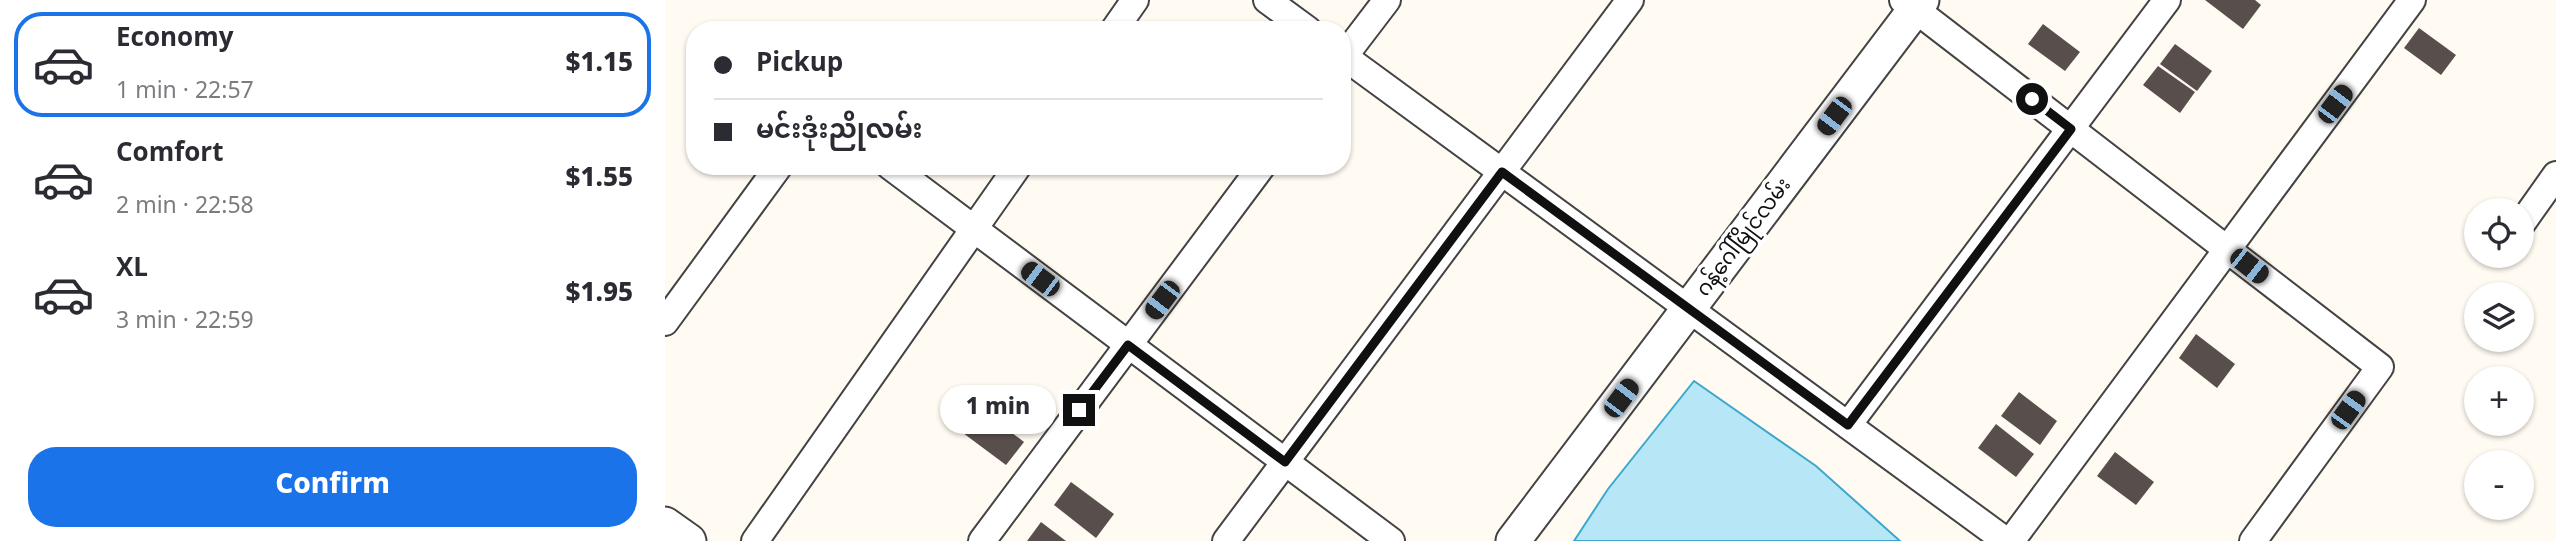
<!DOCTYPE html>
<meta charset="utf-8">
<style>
:root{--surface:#fff;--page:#f7f7f7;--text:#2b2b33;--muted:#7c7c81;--line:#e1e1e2;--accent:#1a73e8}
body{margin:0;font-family:Georgia,"Noto Sans Myanmar",serif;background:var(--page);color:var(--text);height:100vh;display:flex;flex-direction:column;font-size:26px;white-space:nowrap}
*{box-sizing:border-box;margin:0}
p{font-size:23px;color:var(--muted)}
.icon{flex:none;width:38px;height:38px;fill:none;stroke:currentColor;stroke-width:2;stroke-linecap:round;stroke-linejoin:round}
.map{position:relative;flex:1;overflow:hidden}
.side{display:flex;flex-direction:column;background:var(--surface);width:665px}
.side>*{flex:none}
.banner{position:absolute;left:21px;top:21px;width:665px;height:154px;border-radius:28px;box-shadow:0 2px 5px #0004;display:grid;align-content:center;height:154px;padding:0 28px;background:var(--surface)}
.controls{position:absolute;left:1799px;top:198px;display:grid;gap:14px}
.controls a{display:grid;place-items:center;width:70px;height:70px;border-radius:50%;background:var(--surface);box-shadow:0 2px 5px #0004;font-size:35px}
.end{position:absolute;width:32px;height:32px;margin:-16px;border:9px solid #101010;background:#fff;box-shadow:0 0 0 4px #fff}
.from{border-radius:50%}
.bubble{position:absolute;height:49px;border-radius:24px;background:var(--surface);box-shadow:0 2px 5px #0004;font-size:23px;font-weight:800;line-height:49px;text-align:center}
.car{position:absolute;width:21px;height:42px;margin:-21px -10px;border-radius:9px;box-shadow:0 0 5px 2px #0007;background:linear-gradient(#222 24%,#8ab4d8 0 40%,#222 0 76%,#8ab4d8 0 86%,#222 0)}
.banner b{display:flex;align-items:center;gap:24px;height:66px;font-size:26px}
.banner b+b{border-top:2px solid var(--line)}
.banner i{width:18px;height:18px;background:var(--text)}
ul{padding:12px 0 0;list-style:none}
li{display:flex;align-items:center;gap:21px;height:105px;margin:0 14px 10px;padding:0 14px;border:4px solid transparent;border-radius:28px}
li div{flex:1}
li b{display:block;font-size:26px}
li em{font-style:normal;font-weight:800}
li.on{border-color:var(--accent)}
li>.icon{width:63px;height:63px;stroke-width:1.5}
.button{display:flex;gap:14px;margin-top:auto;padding:14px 28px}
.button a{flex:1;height:80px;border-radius:28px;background:var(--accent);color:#fff;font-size:28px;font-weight:800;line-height:80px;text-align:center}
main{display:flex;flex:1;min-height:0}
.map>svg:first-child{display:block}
.water{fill:#b7e7f6;stroke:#3ea7cd;stroke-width:2}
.building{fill:#584f4c}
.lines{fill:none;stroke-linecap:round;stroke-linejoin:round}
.minor-casing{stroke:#434343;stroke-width:30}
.tertiary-casing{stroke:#434343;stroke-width:37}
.minor{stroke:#fff;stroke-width:26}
.tertiary{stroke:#fff;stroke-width:33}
.route{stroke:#101010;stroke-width:9}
.labels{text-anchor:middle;stroke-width:7;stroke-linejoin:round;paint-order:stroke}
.street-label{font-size:21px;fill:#101010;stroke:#fff}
</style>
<main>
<section class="side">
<ul>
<li class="on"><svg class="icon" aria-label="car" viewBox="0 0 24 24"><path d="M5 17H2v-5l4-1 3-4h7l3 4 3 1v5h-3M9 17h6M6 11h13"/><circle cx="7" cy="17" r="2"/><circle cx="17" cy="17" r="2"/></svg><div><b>Economy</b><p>1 min · 22:57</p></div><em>$1.15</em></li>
<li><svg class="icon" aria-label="car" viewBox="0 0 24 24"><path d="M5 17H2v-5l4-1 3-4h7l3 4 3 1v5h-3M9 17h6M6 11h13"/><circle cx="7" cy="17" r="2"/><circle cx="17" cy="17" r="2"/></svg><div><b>Comfort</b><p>2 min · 22:58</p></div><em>$1.55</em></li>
<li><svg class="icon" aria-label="car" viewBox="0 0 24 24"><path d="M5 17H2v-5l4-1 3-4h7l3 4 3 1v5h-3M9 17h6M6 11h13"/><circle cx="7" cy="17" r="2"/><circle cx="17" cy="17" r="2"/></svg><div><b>XL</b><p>3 min · 22:59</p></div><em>$1.95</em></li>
</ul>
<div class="button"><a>Confirm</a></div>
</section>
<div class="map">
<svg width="1891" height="541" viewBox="0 0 1891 541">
<rect width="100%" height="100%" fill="#fffbf2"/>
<polygon class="water" points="1029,381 1151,466 1235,541 909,541 943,489"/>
<g class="building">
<polygon points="1540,0 1590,0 1596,5 1578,29"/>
<polygon points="1378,24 1415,52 1400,71 1363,44"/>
<polygon points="1754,28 1791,55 1776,75 1739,48"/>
<polygon points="1510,44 1547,71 1532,91 1495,64"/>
<polygon points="1493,66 1530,92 1515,113 1478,85"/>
<polygon points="1531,334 1570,364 1552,388 1514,358"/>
<polygon points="1354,392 1392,421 1375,445 1336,416"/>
<polygon points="316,409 359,442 341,465 298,433"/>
<polygon points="1331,424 1369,454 1351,477 1313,448"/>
<polygon points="1450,452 1489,482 1471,505 1432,476"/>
<polygon points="406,482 449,514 431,538 389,505"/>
<polygon points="376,522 401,541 362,541"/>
</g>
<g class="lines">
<g class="minor-casing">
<g id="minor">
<polyline points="602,0 643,30"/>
<polyline points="1238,0 1715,367 1588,541"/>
<polyline points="449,30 470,0"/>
<polyline points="677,55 1341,541"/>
<polyline points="677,59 722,0"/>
<polyline points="225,166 726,541"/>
<polyline points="1857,223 1891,175"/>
<polyline points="0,322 114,166"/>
<polyline points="1183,425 1502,0"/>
<polyline points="90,541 353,166"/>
<polyline points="317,541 597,166"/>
<polyline points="561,541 965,0"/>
<polyline points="1346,541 1747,0"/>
</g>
</g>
<g class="tertiary-casing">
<g id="tertiary">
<polyline points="0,524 24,541"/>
<polyline points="848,541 1257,0"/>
</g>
</g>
<use href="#minor" class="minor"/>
<use href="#tertiary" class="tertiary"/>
</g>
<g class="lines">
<polyline class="route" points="414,410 463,345 620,462 837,172 1183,425 1406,129 1367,99"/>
</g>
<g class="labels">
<g class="street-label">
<text transform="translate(1078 237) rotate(-53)" y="7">ဂန့်ဂေါ်မြိုင်လမ်း</text>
</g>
</g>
</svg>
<div class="controls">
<a><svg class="icon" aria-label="locate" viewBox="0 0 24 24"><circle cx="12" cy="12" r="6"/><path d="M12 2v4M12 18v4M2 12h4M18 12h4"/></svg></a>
<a><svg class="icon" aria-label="layers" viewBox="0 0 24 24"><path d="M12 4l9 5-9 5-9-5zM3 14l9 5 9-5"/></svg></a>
<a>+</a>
<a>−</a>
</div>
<i class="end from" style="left:1367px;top:99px"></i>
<i class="end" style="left:414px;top:410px"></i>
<div class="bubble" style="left:275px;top:385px;width:116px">1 min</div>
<i class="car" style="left:1670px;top:104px;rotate:37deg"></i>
<i class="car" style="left:1169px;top:116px;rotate:217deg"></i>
<i class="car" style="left:1584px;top:266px;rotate:128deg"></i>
<i class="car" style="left:375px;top:279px;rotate:307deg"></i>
<i class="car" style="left:497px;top:300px;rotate:217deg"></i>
<i class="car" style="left:956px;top:398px;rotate:37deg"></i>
<i class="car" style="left:1683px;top:410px;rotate:36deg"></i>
<div class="banner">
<b><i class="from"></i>Pickup</b>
<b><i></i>မင်းဒုံးညိုလမ်း</b>
</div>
</div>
</main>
